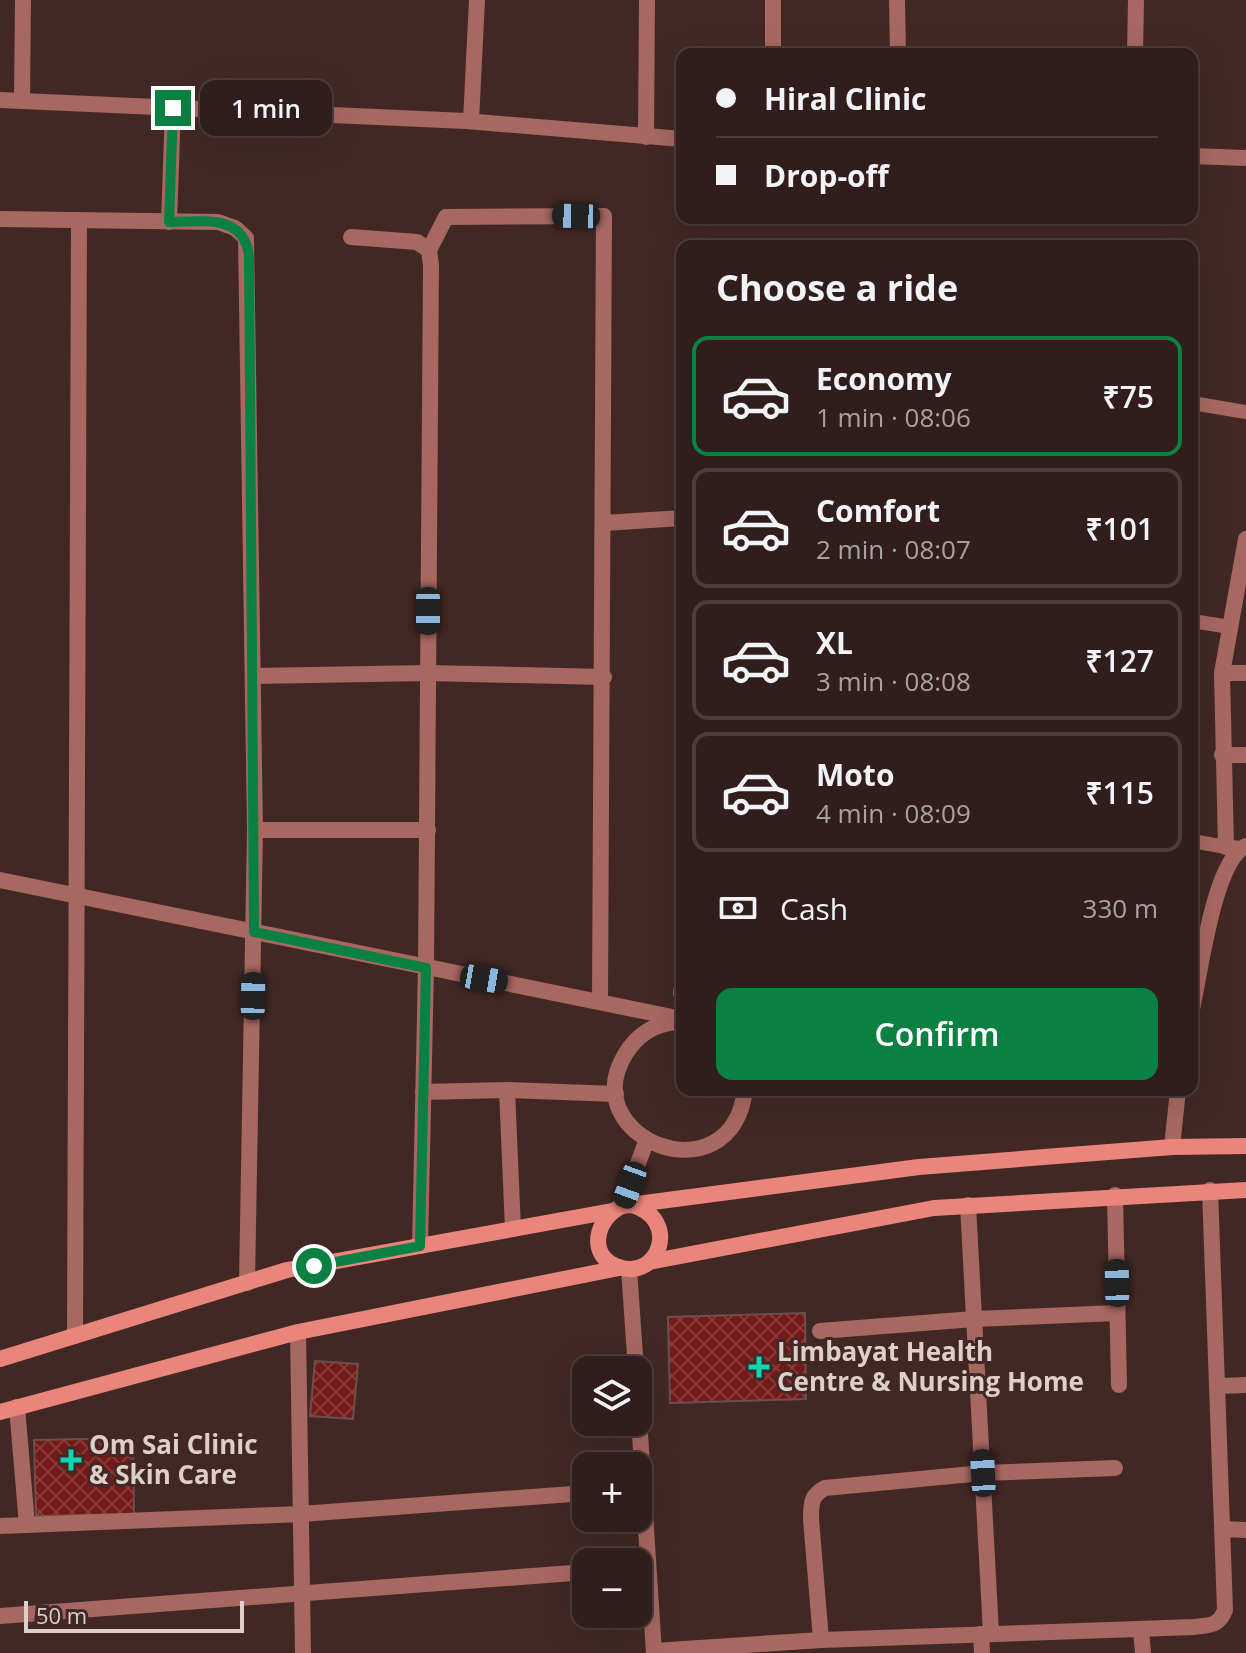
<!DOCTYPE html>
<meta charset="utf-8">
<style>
:root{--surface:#311e1c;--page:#3d2b29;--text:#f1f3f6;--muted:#a8a2a3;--line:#4c3c3b;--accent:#0b8043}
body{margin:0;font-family:"Open Sans",sans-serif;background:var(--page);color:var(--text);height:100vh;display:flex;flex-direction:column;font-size:30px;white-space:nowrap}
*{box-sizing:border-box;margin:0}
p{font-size:26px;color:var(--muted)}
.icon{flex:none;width:44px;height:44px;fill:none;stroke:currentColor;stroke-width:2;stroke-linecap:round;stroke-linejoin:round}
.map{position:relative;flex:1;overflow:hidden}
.panel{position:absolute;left:676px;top:240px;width:522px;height:856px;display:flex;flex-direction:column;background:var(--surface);border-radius:16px;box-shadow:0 8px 32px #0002,0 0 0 2px var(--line)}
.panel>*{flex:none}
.hud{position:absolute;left:676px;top:48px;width:522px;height:176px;border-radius:16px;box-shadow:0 8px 32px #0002,0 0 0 2px var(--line);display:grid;align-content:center;height:176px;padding:0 40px;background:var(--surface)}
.fabs{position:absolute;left:572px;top:1356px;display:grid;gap:16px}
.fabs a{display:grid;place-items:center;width:80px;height:80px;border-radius:16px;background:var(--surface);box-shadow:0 8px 32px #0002,0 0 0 2px var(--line);font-size:40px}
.scale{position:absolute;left:24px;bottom:20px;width:220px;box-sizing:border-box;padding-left:8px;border:4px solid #dfcfcc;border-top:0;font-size:22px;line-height:28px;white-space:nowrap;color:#dfcfcc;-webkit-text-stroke:6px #412825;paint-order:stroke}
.end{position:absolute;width:36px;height:36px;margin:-18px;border:10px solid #0b8043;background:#fff;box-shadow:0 0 0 4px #fff}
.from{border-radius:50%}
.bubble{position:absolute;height:56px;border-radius:16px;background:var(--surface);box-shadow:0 8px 32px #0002,0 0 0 2px var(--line);font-size:26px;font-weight:600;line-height:56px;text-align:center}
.car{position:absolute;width:24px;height:48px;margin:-24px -12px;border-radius:10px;box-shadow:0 0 6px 2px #0007;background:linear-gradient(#222 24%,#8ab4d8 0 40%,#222 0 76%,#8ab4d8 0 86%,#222 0)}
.hud b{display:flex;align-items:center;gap:28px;height:76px;font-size:30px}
.hud b+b{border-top:2px solid var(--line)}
.hud i{width:20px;height:20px;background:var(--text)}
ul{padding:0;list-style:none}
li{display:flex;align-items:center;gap:24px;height:120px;margin:0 16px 12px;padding:0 24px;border:4px solid var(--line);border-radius:16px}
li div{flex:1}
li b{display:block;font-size:30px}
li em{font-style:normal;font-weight:600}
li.selected{border-color:var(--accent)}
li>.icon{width:72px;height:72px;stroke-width:1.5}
h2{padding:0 40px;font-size:36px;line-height:96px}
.pay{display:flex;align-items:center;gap:20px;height:88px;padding:0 40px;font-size:30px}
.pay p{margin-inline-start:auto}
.cta{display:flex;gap:16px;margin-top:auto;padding:16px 40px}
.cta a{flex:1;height:92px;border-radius:16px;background:var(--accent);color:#fff;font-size:32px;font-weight:600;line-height:92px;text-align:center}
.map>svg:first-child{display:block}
.building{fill:url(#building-cross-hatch);stroke:#6c504d;stroke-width:2}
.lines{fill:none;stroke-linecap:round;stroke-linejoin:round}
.service{stroke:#a76861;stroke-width:14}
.minor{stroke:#a76861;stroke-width:16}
.secondary{stroke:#ea857b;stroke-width:16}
.route{stroke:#0b8043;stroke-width:10}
.poi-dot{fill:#0dd5b5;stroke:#412825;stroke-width:3}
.labels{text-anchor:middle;stroke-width:6;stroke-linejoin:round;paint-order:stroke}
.poi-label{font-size:26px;font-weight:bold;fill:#dfcfcc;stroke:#412825;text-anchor:start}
</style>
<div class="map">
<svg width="1246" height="1653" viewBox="0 0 1246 1653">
<defs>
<pattern id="building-cross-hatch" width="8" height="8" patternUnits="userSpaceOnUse" patternTransform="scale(2)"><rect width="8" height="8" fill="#731917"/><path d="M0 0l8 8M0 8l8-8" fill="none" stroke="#863938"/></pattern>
</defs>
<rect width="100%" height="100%" fill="#412825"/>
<g class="building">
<polygon points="805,1313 806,1399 670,1403 668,1317"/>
<polygon points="315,1361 358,1364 353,1419 310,1416"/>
<polygon points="133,1438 134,1514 36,1516 34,1440"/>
</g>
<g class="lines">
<g class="service">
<polyline points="1192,403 1246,412"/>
<polyline points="1192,621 1230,627"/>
<polyline points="1192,841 1226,847"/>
</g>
<g class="minor">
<polyline points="897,0 898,54"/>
<polyline points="773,54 773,0"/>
<polyline points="1135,54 1136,0"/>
<polyline points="0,100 466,121 682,139"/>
<polyline points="22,101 23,0"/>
<polyline points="471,121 477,0"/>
<polyline points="646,137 647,0"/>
<polyline points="1192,156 1246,158"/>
<polyline points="0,219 218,222 235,228 246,238 255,830 247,1283"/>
<polyline points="169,222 173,108"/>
<polyline points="351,237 417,242 429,250 431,265 426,968 420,1246"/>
<polyline points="429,250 446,217 604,216 600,1000"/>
<polyline points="604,523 682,518"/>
<polyline points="1222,673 1246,673"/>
<polyline points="253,676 427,673 604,677"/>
<polyline points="1222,755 1246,755"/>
<polyline points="255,830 428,830"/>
<polyline points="1239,849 1226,847 1222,673 1246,539"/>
<polyline points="0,880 682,1019"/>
<polyline points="681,993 682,987"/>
<path d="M1192 1009C1200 975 1214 859 1246 846"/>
<path d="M676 1022C654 1024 638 1034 626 1053 572 1139 731 1201 745 1090"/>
<polyline points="507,1090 513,1229"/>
<polyline points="423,1092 507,1090 616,1094"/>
<polyline points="1172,1147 1178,1090"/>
<polyline points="1115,1195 1119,1385"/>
<polyline points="968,1205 991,1633"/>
<polyline points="622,1206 646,1142"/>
<polyline points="629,1269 636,1370"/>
<polyline points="820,1331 974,1319 1117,1313"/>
<polyline points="298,1332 303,1653"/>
<polyline points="75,1336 79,220"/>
<polyline points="1219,1386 1246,1385"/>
<polyline points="638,1403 654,1653"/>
<polyline points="17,1407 27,1525"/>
<polyline points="0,1526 301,1514 586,1493"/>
<polyline points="1223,1529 1246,1530"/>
<polyline points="0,1616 586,1572"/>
<polyline points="1141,1629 1143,1653"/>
<polyline points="981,1634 982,1653"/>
<path d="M821 1640 811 1519C811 1504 811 1495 825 1488L983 1473 1115 1468"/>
<path d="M654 1651 821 1640 1194 1627C1210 1625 1219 1626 1225 1610L1210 1190"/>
</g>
<g class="secondary">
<path d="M632 1205C681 1219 659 1281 619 1267 586 1256 596 1218 622 1206L919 1167 1172 1147 1246 1146"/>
<polyline points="649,1262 934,1208 1246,1190"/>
<polyline points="0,1359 287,1270 612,1211"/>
<polyline points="0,1412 298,1332 619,1268"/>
</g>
</g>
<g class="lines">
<path class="route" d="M173 108 169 222C202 222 243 213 249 255L254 932 426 968 420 1246 314 1266"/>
</g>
<g class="poi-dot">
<path d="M755 1355h8v8h8v8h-8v8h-8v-8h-8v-8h8z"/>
<path d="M67 1448h8v8h8v8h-8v8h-8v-8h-8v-8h8z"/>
</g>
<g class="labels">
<g class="poi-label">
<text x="777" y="1361">Limbayat Health<tspan x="777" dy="30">Centre &amp; Nursing Home</tspan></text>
<text x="89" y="1454">Om Sai Clinic<tspan x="89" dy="30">&amp; Skin Care</tspan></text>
</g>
</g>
</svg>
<div class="fabs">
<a><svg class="icon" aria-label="layers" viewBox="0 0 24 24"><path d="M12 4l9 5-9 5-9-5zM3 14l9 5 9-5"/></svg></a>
<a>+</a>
<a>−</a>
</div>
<div class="scale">50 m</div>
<i class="end from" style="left:314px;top:1266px"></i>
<i class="end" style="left:173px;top:108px"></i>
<div class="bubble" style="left:200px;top:80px;width:132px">1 min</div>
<i class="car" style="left:576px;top:216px;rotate:271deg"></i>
<i class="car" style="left:428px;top:611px;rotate:180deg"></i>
<i class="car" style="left:484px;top:979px;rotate:100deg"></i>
<i class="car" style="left:253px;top:996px;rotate:1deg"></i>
<i class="car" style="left:630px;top:1185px;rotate:200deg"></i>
<i class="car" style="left:1117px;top:1283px;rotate:359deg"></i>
<i class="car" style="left:983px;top:1473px;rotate:357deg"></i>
<div class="hud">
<b><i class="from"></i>Hiral Clinic</b>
<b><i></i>Drop-off</b>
</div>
<section class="panel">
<h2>Choose a ride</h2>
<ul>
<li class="selected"><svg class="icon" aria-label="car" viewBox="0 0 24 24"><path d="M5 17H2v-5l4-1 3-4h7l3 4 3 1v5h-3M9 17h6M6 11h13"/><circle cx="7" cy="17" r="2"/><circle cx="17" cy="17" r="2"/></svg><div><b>Economy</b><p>1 min · 08:06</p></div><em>₹75</em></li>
<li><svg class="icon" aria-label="car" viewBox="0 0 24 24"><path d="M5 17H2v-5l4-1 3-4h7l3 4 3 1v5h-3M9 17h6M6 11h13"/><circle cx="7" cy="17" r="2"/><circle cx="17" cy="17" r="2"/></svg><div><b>Comfort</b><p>2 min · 08:07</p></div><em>₹101</em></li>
<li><svg class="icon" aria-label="car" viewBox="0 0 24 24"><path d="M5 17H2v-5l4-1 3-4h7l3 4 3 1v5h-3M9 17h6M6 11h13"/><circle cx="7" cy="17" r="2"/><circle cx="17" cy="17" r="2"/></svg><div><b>XL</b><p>3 min · 08:08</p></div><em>₹127</em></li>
<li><svg class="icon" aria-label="car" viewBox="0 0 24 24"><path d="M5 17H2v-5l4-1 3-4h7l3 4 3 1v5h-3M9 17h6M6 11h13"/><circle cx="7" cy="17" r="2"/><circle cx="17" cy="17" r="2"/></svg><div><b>Moto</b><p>4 min · 08:09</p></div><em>₹115</em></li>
</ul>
<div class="pay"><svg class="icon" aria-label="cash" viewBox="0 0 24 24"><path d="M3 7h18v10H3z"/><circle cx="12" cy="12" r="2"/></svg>Cash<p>330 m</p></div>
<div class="cta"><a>Confirm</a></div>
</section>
</div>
